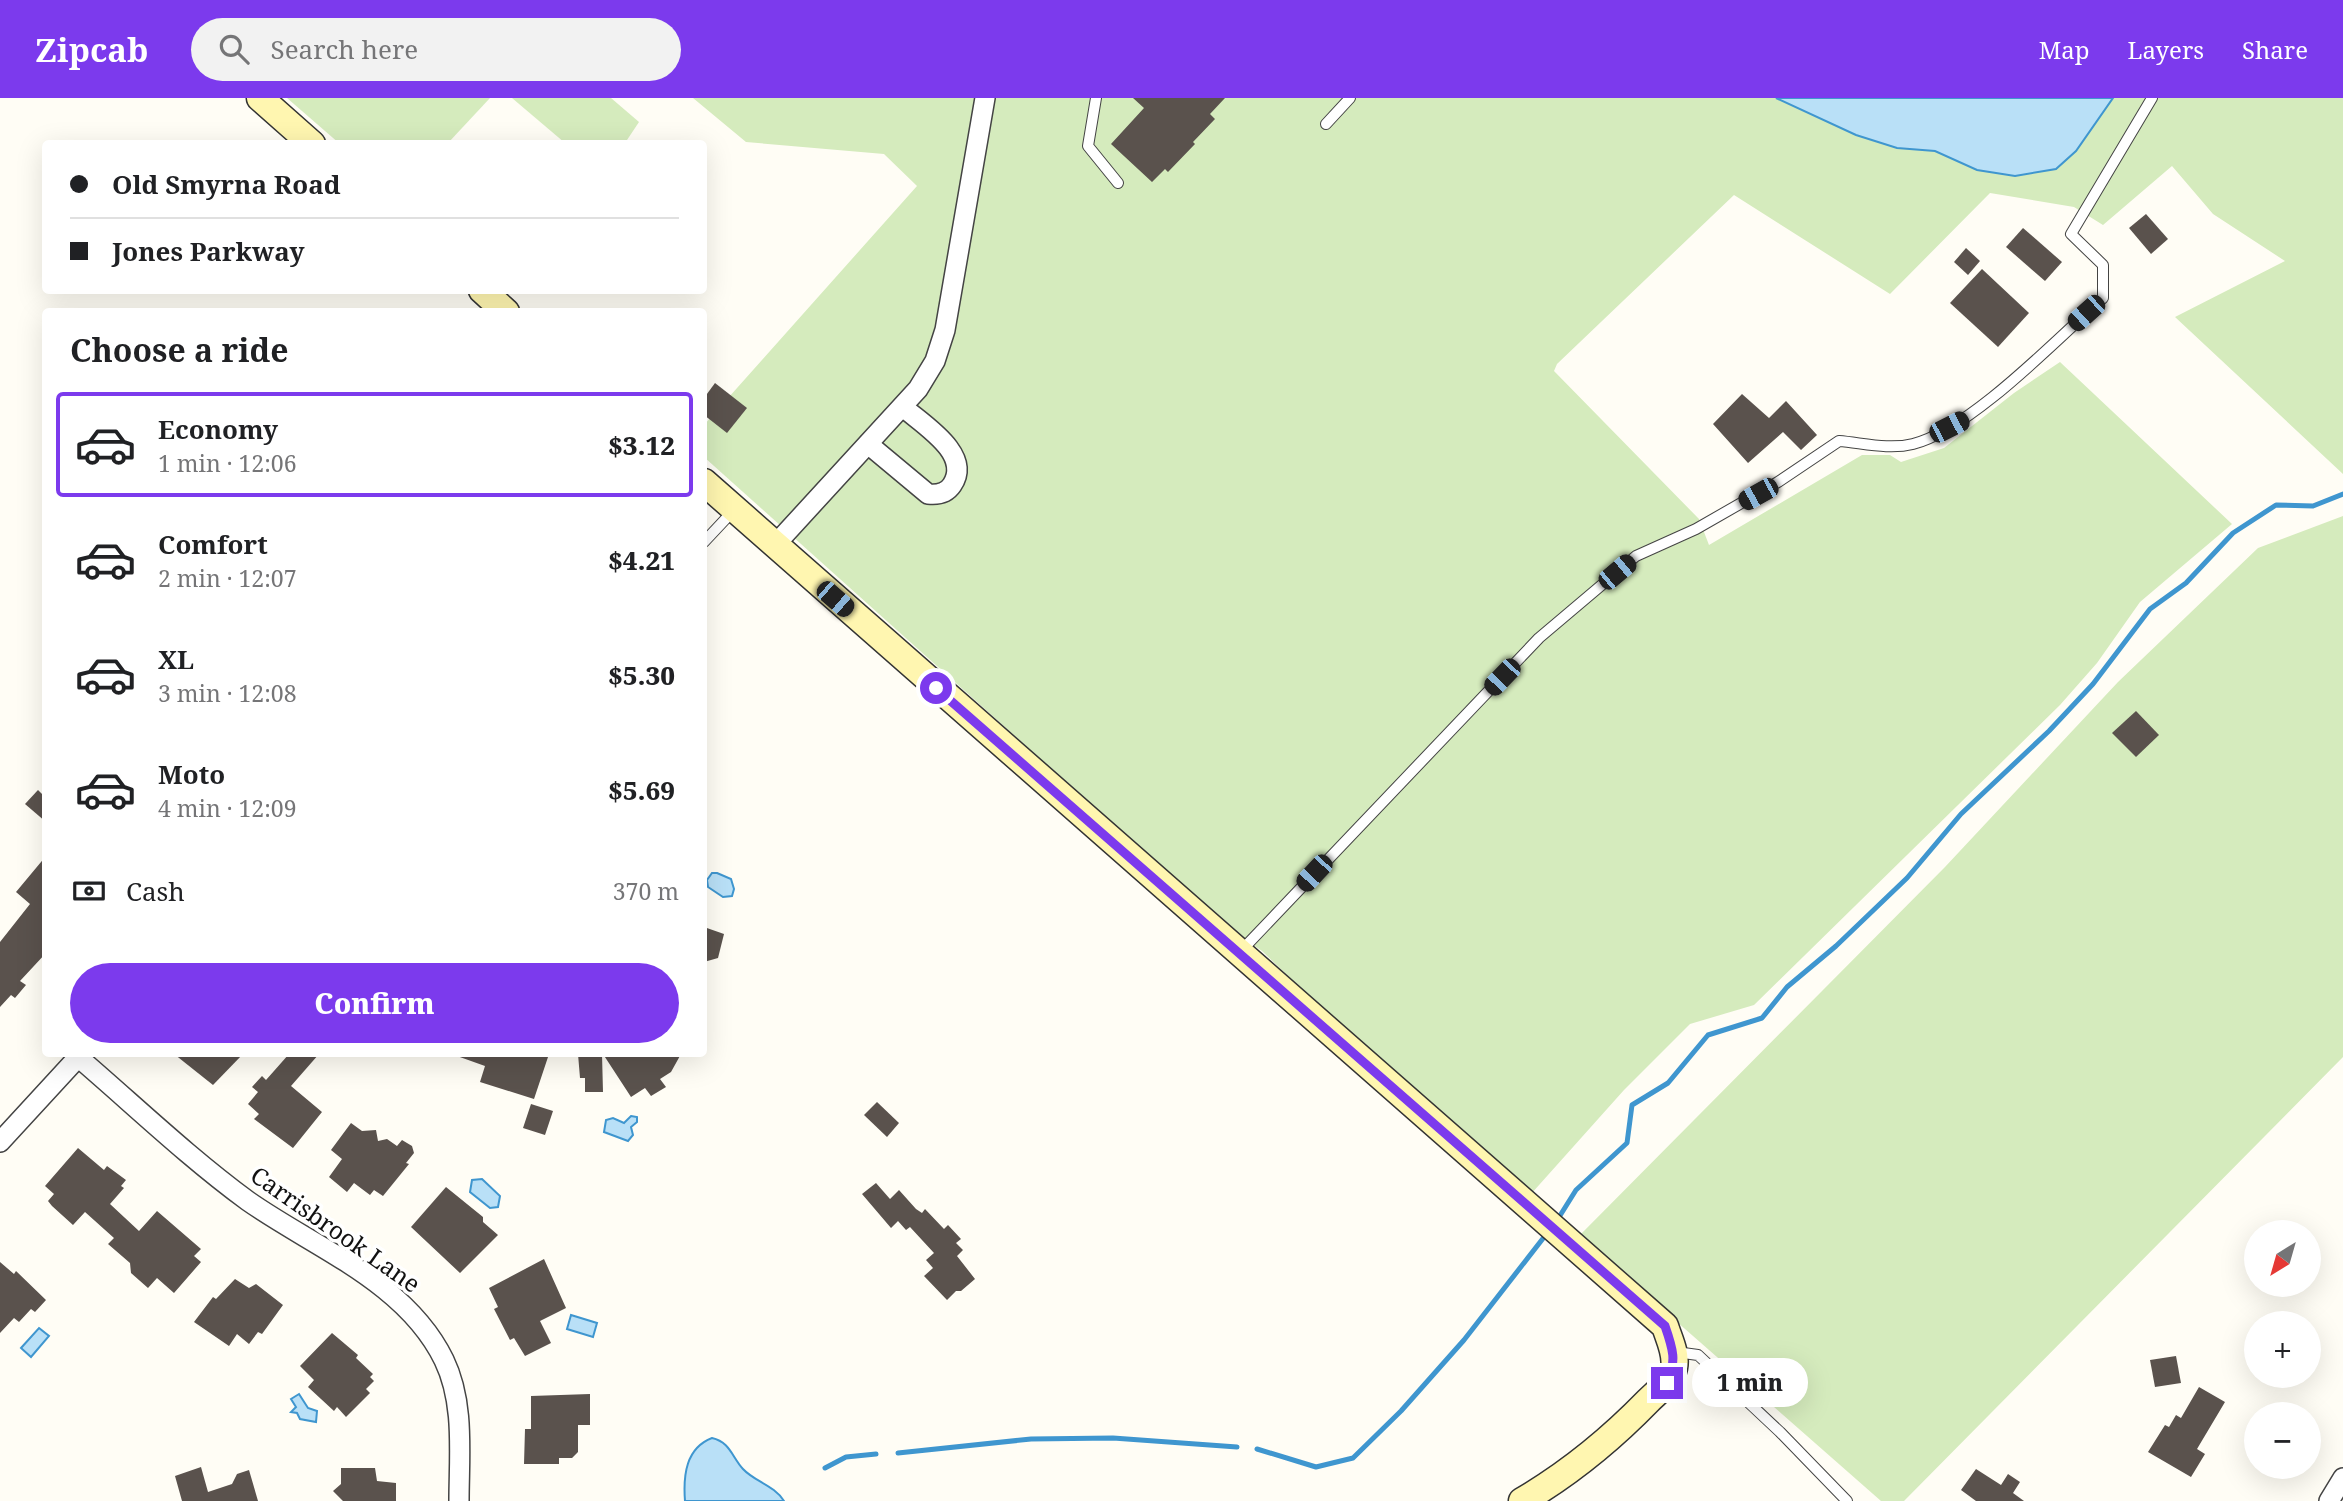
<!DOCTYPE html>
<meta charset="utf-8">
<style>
:root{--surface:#fff;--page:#f2f2f2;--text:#202124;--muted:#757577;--line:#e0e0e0;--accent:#7c3aed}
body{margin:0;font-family:"Noto Serif",serif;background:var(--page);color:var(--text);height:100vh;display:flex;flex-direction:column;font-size:26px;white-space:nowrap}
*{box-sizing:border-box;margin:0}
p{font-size:23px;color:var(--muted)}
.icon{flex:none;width:38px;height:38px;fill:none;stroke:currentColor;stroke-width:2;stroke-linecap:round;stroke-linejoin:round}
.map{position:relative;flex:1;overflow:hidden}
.drawer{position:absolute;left:42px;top:210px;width:665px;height:749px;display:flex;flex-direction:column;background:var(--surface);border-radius:7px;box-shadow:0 7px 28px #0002}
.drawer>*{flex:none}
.banner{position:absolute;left:42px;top:42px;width:665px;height:154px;border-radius:7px;box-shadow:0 7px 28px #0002;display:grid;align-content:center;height:154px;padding:0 28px;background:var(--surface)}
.needle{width:46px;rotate:217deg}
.buttons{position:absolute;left:2244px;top:1122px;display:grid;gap:14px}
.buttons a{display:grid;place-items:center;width:77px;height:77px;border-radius:50%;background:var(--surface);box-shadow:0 7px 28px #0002;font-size:35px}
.end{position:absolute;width:32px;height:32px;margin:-16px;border:9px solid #7c3aed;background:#fff;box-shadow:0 0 0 4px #fff}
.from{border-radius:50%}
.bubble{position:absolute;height:49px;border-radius:24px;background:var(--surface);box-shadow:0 7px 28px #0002;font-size:23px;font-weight:800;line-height:49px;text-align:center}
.car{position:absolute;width:21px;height:42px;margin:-21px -10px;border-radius:9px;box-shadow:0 0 5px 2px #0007;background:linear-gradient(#222 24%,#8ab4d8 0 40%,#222 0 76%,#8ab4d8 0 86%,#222 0)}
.banner b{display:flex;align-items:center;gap:24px;height:66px;font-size:26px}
.banner b+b{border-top:2px solid var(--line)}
.banner i{width:18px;height:18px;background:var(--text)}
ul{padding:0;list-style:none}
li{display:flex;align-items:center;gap:21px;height:105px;margin:0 14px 10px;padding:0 14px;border:4px solid transparent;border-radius:7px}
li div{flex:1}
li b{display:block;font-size:26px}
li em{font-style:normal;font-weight:800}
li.current{border-color:var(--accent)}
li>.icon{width:63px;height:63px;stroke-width:1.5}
h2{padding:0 28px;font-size:32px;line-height:84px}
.pay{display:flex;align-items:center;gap:18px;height:77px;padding:0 28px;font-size:26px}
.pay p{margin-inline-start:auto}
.action{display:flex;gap:14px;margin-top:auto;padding:14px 28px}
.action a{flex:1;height:80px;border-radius:42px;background:var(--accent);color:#fff;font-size:28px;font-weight:800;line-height:80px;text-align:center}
header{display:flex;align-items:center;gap:42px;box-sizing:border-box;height:98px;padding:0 35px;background:var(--accent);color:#fff}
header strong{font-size:33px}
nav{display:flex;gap:38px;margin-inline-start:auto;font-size:24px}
.search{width:490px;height:63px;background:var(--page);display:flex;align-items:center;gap:18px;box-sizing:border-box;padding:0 24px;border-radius:38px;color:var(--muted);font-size:26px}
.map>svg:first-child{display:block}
.green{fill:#d5ebbd}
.water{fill:#b9e0f7;stroke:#3f96cf;stroke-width:2}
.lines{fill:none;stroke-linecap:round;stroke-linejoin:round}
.stream{stroke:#3f96cf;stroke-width:5}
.building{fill:#5a524d}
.lane-casing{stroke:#444;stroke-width:12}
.street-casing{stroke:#444;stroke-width:22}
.secondary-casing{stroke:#333;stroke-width:29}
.lane{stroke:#fff;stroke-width:10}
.street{stroke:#fff;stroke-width:19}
.secondary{stroke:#fff6b0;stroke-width:26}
.route{stroke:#7c3aed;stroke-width:9}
.labels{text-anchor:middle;stroke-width:7;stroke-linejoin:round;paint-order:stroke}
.street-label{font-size:24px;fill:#111;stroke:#fff}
</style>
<header>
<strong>Zipcab</strong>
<div class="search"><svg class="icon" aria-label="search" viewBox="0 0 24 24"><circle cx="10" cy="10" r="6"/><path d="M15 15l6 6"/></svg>Search here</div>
<nav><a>Map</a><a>Layers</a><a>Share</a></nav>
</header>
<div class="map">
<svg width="2343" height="1403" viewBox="0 0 2343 1403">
<rect width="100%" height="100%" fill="#fffdf5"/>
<g class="green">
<polygon points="287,0 490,0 448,45 340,46"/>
<polygon points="512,0 611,0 639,24 625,45 565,45"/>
<polygon points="693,0 2343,0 2343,376 2175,219 2285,163 2213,116 2172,68 2103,127 2074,109 1990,95 1890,196 1734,97 1557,266 1554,273 1699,421 1709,447 1862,357 1890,357 1901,364 1944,350 2014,295 2060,264 2232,426 2140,504 2097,565 2060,607 1754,907 1690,926 1624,992 1531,1096 1355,942 1262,853 1229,830 704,359 704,327 917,88 884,56 746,44"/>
<polygon points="2343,418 2343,959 1904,1403 1881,1403 1579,1138 1945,769 2118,584 2258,450"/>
</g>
<g class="water">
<polygon points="1776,0 2113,0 2076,53 2056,71 2015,78 1977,72 1935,53 1897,50 1856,37"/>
<polygon points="717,775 731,781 734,791 732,798 723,799 708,789 707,782 712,775"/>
<polygon points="631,1018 637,1019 637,1024 631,1029 633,1037 628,1043 604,1034 606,1022 613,1020 624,1025"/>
<polygon points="482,1081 500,1098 498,1109 490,1110 470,1094 472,1082"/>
<polygon points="571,1217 597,1225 593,1239 567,1231"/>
<polygon points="39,1230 49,1238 31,1259 21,1250"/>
<polygon points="299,1296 308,1310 317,1313 316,1324 300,1321 297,1315 291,1314 296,1309 291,1301"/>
<path d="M712 1340C730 1344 732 1359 743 1371 755 1384 774 1387 784 1403H685C683 1377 686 1350 712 1340Z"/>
</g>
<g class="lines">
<g class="stream">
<polyline points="1556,1124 1576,1092 1627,1045 1632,1007 1668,985 1708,937 1762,920 1787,889 1836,848 1907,780 1961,716 2049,633 2093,586 2150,511 2186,485 2233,435 2276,407 2313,408 2343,396"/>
<polyline points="1257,1351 1316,1369 1353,1360 1401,1313 1464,1242 1548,1134"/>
<polyline points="898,1355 1031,1341 1113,1340 1237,1349"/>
<polyline points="825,1370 846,1359 876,1356"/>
</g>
</g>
<g class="building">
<polygon points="1133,0 1225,0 1210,16 1215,21 1193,44 1195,46 1168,74 1165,71 1152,84 1111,46 1144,10"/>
<polygon points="2146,116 2168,141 2151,156 2129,130"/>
<polygon points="2023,130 2062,164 2045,183 2006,149"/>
<polygon points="1966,150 1980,163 1968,177 1954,164"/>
<polygon points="1982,171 2029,215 1998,249 1950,205"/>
<polygon points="715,285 747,310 727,335 704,317 704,300"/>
<polygon points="1742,296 1769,320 1786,303 1817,337 1801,352 1783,334 1748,365 1713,326"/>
<polygon points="2136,613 2159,637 2136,659 2112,635"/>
<polygon points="38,692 46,700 46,724 25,706"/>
<polygon points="46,758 46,855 20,883 26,887 15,900 11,897 0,909 0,844 30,806 16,794"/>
<polygon points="704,829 724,836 718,860 704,864"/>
<polygon points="174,956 243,956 213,987"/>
<polygon points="289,956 319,956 291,988 322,1014 293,1050 254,1021 259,1016 248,1006 258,994 252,989 262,978 266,982"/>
<polygon points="457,956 549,956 534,1001 480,984 485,968 457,958"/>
<polygon points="578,956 602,956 603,994 585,994 585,980 580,980"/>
<polygon points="603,956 681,956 671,974 660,981 666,989 651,998 645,990 631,999"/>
<polygon points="877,1004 899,1025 887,1039 864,1017"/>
<polygon points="531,1006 553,1013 545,1037 523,1030"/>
<polygon points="351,1025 362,1033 376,1032 378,1043 387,1041 397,1048 402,1042 412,1048 414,1055 406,1065 409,1066 383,1098 374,1092 370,1097 354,1085 347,1094 329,1079 342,1061 331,1052"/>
<polygon points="78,1050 104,1072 107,1068 126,1082 121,1088 124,1090 110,1106 139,1133 157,1113 201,1151 194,1158 201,1164 174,1195 157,1180 148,1190 131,1175 130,1165 108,1146 114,1140 85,1114 73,1127 52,1108 48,1103 54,1096 45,1088"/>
<polygon points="876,1085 890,1101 899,1092 916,1111 922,1115 925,1111 944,1131 948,1127 961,1141 956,1145 963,1152 957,1158 975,1181 961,1193 956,1193 947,1202 924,1178 933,1170 926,1162 934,1155 910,1129 906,1132 898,1123 891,1130 862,1096"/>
<polygon points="446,1089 483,1119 483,1124 498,1137 460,1175 411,1129"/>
<polygon points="544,1161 566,1210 540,1223 551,1245 525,1258 514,1240 510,1242 494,1211 498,1209 489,1190"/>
<polygon points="0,1164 14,1176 16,1173 46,1202 35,1214 31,1211 19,1224 14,1220 0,1235"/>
<polygon points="235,1181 249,1190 256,1186 283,1207 262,1236 258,1234 249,1246 237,1236 229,1248 194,1224 213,1199 216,1201"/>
<polygon points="332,1235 358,1257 356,1260 373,1276 370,1279 374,1283 366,1291 370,1295 346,1319 337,1309 334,1313 308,1289 314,1282 300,1268"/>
<polygon points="2176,1258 2181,1285 2155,1289 2150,1262"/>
<polygon points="2199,1289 2225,1304 2197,1351 2205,1356 2191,1379 2148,1354 2165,1327 2169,1329 2176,1317 2181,1320"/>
<polygon points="590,1296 590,1327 578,1327 578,1354 572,1360 559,1360 559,1366 524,1366 525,1331 531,1331 531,1298"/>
<polygon points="201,1369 208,1394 232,1386 237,1376 249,1372 258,1403 182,1403 175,1378"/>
<polygon points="341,1370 375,1370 377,1383 396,1385 396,1403 343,1403 333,1393 341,1386"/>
<polygon points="1976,1371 2001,1387 2008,1376 2020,1384 2013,1395 2024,1403 1976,1403 1961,1392"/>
</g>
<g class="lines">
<g class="lane-casing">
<g id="lane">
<polyline points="1096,0 1088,48 1118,85"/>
<polyline points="1326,26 1350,0"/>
<polyline points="704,444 734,412"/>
<path d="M1240 854 1539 540 1636 458 1696 431 1778 384 1839 343C1863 345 1889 352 1913 346 1970 332 2058 240 2103 200V167L2071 136 2152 0"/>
<polyline points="1676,1254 1698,1257 1780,1334 1847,1403"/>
</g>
</g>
<g class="street-casing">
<g id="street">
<path d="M868 346 928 396C937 397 946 396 952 387 973 356 922 326 903 309"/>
<polyline points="774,448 918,291 935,263 945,232 985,0"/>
<path d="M78 959C134 1007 188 1059 248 1103 315 1150 406 1184 444 1262 465 1305 459 1357 459 1403"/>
<polyline points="0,1044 81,956"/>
<polyline points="2329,1403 2343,1380"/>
</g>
</g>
<g class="secondary-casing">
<g id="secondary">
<polyline points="260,0 312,46"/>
<polyline points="482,192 506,214"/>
<path d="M704 384 1665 1228C1669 1241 1677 1256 1674 1270 1671 1284 1658 1293 1648 1303 1610 1342 1570 1375 1522 1403"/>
</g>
</g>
<use href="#lane" class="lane"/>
<use href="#street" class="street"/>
<use href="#secondary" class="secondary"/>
</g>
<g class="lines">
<path class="route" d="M936 590 1665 1228C1673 1251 1677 1263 1667 1285"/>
</g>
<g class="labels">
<g class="street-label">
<text transform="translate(335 1132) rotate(35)" y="8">Carrisbrook Lane</text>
</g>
</g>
</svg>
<div class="buttons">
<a><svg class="needle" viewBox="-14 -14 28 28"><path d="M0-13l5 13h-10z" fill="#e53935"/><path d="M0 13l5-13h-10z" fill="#757577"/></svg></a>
<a>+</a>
<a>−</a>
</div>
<i class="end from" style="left:936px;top:590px"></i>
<i class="end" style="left:1667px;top:1285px"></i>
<div class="bubble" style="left:1692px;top:1260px;width:116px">1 min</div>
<i class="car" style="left:2086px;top:215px;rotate:228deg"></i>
<i class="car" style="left:1949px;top:329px;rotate:63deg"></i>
<i class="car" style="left:1758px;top:396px;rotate:241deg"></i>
<i class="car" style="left:1617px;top:474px;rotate:50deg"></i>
<i class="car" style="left:835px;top:501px;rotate:131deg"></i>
<i class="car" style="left:1502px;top:579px;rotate:224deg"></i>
<i class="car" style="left:1314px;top:775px;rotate:223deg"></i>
<div class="banner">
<b><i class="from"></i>Old Smyrna Road</b>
<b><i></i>Jones Parkway</b>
</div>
<section class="drawer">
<h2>Choose a ride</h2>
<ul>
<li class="current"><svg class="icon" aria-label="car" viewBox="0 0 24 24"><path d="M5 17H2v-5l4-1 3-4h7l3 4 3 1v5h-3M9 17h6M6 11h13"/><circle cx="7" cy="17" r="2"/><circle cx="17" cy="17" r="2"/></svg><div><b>Economy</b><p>1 min · 12:06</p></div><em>$3.12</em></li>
<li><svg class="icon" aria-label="car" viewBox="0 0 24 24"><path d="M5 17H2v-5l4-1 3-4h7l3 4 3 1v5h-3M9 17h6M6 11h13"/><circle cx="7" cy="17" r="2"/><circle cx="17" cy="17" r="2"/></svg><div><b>Comfort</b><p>2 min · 12:07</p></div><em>$4.21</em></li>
<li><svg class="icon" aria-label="car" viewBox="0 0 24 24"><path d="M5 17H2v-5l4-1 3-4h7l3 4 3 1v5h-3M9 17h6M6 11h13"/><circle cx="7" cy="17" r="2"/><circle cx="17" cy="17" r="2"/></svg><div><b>XL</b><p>3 min · 12:08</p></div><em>$5.30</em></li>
<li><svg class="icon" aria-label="car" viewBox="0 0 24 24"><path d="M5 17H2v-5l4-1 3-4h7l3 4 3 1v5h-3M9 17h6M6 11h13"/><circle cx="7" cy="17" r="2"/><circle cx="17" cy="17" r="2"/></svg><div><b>Moto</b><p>4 min · 12:09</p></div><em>$5.69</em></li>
</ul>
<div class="pay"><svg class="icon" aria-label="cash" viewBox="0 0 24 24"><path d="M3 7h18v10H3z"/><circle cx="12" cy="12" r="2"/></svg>Cash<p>370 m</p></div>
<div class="action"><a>Confirm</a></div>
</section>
</div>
